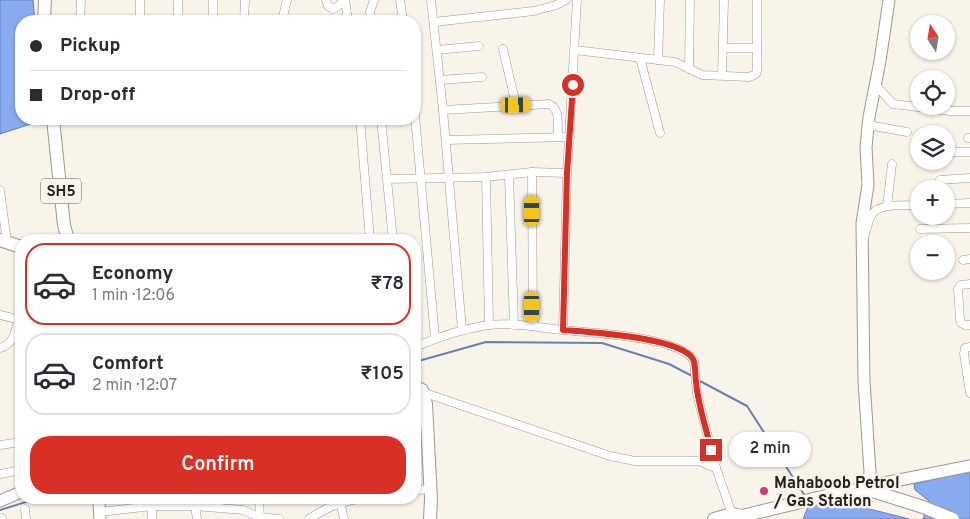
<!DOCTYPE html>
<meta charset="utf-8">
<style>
:root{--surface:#fff;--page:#f2f2f3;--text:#2b2b33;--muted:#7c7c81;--line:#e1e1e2;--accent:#d93025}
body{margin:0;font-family:Overpass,sans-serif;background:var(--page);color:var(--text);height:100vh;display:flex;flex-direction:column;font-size:19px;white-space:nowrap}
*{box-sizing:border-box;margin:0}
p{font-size:16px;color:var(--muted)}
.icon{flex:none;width:28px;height:28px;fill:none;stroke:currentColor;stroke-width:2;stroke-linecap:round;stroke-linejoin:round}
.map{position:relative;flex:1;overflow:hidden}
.panel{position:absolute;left:15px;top:234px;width:406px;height:270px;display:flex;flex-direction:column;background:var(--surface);border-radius:20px;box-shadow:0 1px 4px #0004}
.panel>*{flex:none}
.banner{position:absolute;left:15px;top:15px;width:406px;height:110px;border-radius:20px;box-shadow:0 1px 4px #0004;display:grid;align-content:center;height:110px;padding:0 15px;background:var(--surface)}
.needle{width:32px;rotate:348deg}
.tools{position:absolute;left:910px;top:15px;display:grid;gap:10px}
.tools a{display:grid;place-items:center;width:45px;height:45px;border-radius:50%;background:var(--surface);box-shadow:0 1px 4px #0004;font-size:25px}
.end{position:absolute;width:22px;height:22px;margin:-11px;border:6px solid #d93025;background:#fff;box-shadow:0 0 0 2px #fff}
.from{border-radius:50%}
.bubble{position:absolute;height:35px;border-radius:18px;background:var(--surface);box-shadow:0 1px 4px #0004;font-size:16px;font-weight:600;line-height:35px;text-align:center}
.car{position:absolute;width:15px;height:30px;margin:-15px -8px;border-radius:6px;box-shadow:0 0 4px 1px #0007;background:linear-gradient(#f5c518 24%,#345 0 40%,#f5c518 0 76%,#345 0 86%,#f5c518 0)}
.banner b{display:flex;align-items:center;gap:18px;height:48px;font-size:19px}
.banner b+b{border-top:1px solid var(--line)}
.banner i{width:12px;height:12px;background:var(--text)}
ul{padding:9px 0 0;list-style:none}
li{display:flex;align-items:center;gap:15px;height:82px;margin:0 10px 8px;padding:0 5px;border:2px solid var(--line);border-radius:20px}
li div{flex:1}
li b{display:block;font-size:19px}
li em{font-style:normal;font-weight:600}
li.on{border-color:var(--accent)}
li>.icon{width:45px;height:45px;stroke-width:1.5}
.primary-button{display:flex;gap:10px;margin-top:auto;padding:10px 15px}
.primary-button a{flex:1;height:58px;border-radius:20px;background:var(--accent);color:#fff;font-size:20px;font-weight:600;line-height:58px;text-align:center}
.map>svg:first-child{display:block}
.water{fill:#87aaf1;stroke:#6981b1}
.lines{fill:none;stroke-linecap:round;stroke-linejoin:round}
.stream{stroke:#6981b1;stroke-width:2}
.street-casing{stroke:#9e998f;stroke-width:9}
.secondary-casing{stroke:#9e998f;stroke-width:13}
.primary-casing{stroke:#9e998f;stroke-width:14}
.street{stroke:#fff;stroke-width:8}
.secondary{stroke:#fff;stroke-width:11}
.primary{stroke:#fff;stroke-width:12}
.route{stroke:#d93025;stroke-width:6}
.poi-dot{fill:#c83f78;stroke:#f9f4e9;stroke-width:2}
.labels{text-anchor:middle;stroke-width:5;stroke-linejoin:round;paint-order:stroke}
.shield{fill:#f9f4e9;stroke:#63605a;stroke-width:1}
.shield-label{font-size:15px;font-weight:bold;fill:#23211d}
.poi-label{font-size:16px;font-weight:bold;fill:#23211d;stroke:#f9f4e9;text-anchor:start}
</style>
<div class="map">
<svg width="970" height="519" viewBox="0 0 970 519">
<rect width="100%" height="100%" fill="#f9f4e9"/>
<g class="water">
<polygon points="0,0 33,0 35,21 21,21 21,119 43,119 43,120 0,134"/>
<polygon points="970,470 970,519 923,519 929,501 915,490 914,484"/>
<polygon points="842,502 909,519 803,519 808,507 819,503"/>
</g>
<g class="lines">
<g class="stream">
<polyline points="415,362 486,342 602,343 669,364 694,377"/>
<polyline points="698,380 747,406 805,496"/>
<polyline points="0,510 39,498"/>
</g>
<g class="street-casing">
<g id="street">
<polyline points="140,0 140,21"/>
<polyline points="326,0 328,6 333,9 338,6 344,0"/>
<polyline points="345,0 348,21"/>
<polyline points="400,0 403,21"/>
<polyline points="431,0 443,110 462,330"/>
<polyline points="80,21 81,0"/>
<polyline points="178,21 178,0"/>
<polyline points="213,21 213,0"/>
<polyline points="244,21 245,0"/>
<polyline points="282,21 287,0"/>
<polyline points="371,21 370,12 374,0"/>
<polyline points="434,22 534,11 556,5 566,0"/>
<polyline points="723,48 757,48"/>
<polyline points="503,49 516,105"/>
<polyline points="437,50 479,46"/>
<polyline points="575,50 675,62 702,75 749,77 756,74 757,71 757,0"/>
<polyline points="640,58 660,133"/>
<polyline points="658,60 660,0"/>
<polyline points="689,69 690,0"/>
<polyline points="722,75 724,0"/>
<polyline points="440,80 482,77"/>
<polyline points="875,84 893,104 950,111 970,111"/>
<path d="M443 110 549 104C561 109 557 126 558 137"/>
<polyline points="415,116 435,338"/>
<polyline points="360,119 370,240"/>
<polyline points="381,119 393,240"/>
<polyline points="868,125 907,132"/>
<polyline points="968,138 970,138"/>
<polyline points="446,140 570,137"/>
<polyline points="952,152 970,152"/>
<polyline points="532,172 533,326"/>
<polyline points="509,175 514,325"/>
<polyline points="486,177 489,325"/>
<polyline points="388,179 486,177 532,172 567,173"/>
<polyline points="940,180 970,178"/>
<polyline points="0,190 7,242"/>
<polyline points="946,204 970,203"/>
<polyline points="887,206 892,164"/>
<polyline points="920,229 970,228"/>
<path d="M864 237C867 230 868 220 872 214 881 202 906 206 919 205"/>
<polyline points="963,260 970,259"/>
<polyline points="970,284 961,285 958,289 960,319 961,323 965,325 970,325"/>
<polyline points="0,315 21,320"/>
<polyline points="563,330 567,173 577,0"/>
<path d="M415 347C438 337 462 329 488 325 513 322 539 328 563 330 590 333 680 336 694 361L697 394 716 468 732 514"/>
<polyline points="970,347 965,348 964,354 970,393"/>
<path d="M0 348C14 344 15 332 19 319"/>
<polyline points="422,390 428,394 610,456 635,461 699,461 716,468"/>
<polyline points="0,445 21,442"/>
<polyline points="0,474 21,470"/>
<polyline points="415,491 430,488"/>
<polyline points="259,498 260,519"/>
<polyline points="340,502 344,519"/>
<polyline points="152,506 152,519"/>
<polyline points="195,506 197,519"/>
<polyline points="25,509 26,519"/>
<polyline points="100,512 152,506 195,506 243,510 259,517 279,519"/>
<polyline points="2,518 2,519"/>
<path d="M309 519C329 506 342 501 365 498"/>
</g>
</g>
<g class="secondary-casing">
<g id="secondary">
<polyline points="866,489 869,484 870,472 864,381 862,223 868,185 866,147 869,117 880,61 889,0"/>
<polyline points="871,490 879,484 970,466"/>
<polyline points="96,498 99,503 100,519"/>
<polyline points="0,501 21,492"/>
</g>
</g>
<g class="primary-casing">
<g id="primary">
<polyline points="44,21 45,0"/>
<polyline points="53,119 64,225 68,240"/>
<polyline points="0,240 21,247"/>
<polyline points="415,387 422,390 426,404 431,499 430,519"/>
<polyline points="714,519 732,514 742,516 847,491 866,489 923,507 953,519"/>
</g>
</g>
<use href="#street" class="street"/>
<use href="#secondary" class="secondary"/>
<use href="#primary" class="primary"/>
</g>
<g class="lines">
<path class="route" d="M573 85 567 173 563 330C588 332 680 337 693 359 696 365 695 375 696 382 698 405 706 427 711 450"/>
</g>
<circle class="poi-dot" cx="764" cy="491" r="5"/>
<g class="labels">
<rect class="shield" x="41" y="178.5" width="40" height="25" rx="4"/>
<g class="shield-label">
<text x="61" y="196">SH5</text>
</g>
<g class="poi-label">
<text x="774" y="488">Mahaboob Petrol<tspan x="774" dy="18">/ Gas Station</tspan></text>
</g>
</g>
</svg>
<div class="tools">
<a><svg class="needle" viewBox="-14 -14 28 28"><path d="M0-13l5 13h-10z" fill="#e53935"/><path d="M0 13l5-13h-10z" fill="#7c7c81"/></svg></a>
<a><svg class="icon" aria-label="locate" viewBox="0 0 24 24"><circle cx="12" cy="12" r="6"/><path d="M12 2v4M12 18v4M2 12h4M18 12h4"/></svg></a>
<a><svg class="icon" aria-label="layers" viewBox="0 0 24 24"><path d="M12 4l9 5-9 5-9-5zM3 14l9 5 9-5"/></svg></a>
<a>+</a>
<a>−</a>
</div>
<i class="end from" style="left:573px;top:85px"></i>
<i class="end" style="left:711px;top:450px"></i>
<div class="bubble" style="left:729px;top:432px;width:82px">2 min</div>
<i class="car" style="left:516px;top:105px;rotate:89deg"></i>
<i class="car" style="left:532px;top:211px;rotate:0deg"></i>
<i class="car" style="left:532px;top:307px;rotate:180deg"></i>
<div class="banner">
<b><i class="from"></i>Pickup</b>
<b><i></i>Drop-off</b>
</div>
<section class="panel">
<ul>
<li class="on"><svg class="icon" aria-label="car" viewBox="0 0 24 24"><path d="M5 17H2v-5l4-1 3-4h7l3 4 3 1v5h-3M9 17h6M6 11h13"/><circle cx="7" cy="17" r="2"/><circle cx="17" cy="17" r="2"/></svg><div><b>Economy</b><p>1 min · 12:06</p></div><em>₹78</em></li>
<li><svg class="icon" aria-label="car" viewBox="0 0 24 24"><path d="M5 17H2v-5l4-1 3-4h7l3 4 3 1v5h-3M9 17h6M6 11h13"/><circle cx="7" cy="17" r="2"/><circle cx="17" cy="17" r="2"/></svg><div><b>Comfort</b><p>2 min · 12:07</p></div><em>₹105</em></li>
</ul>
<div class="primary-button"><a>Confirm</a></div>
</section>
</div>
